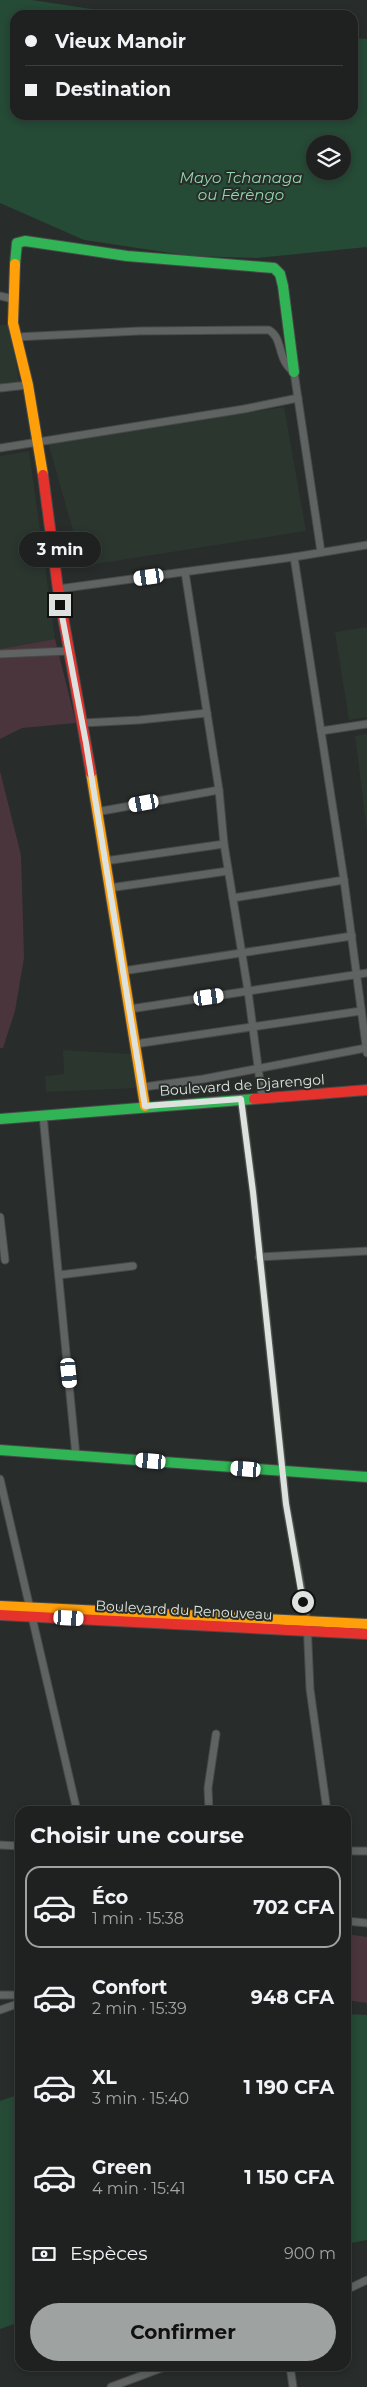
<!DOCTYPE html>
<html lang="fr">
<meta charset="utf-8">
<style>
:root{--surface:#1e2120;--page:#2b2e2d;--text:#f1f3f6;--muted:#a1a3a5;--line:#3c3e3e;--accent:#9ea2a0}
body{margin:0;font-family:Montserrat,sans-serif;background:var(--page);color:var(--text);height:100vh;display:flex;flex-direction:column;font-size:19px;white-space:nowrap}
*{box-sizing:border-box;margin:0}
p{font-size:16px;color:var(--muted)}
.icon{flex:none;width:28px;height:28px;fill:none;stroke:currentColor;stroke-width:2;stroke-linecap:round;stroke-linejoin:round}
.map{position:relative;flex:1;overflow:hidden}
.side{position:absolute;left:15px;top:1806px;width:336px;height:565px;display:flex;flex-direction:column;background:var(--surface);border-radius:15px;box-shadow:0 2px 8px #0003,0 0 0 1px var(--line)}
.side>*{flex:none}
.top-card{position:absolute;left:10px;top:10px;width:348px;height:110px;border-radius:15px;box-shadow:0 2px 8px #0003,0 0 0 1px var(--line);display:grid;align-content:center;height:110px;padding:0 15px;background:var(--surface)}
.fabs{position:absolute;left:306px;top:135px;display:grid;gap:10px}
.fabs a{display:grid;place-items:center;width:45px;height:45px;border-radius:50%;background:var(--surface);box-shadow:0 2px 8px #0003,0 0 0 1px var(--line);font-size:25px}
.end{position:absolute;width:22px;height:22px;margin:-11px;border:6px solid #dee2df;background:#111;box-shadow:0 0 0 2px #111}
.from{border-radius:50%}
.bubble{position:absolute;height:35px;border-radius:18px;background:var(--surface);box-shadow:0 2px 8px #0003,0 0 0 1px var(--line);font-size:16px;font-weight:700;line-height:35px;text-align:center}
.car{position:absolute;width:15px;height:30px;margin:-15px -8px;border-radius:6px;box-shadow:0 0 4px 1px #0007;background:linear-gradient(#fff 24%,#345 0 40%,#fff 0 76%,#345 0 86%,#fff 0)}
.top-card b{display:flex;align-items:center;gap:18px;height:48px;font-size:19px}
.top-card b+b{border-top:1px solid var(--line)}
.top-card i{width:12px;height:12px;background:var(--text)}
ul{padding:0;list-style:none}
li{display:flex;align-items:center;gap:15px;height:82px;margin:0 10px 8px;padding:0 5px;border:2px solid transparent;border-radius:15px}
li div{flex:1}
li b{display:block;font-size:19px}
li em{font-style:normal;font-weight:700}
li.current{border-color:var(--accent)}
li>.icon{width:45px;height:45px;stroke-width:1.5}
h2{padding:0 15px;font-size:22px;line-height:60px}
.pay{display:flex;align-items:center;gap:12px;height:55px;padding:0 15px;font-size:19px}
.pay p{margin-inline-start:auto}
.action{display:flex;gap:10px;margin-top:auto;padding:10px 15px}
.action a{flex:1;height:58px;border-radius:30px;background:var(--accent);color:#111;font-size:20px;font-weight:700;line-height:58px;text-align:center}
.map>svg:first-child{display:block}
.built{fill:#2b362f}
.green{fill:#4b353d}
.water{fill:#254a36;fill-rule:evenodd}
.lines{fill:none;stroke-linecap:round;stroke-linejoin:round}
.street-casing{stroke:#474948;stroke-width:9}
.fast-casing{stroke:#474948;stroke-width:12}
.slow-casing{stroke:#474948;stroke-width:12}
.jam-casing{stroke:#474948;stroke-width:12}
.street{stroke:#5f6361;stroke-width:7}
.fast{stroke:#30b455;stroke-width:10}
.slow{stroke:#ff9f0a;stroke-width:10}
.jam{stroke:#e5322d;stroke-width:10}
.route{stroke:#dee2df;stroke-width:6}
.labels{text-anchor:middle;stroke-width:4;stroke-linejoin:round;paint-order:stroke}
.street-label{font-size:14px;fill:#dee2df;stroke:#272d29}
.water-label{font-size:15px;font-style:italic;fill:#93d8af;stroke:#272d29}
</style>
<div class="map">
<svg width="367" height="2387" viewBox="0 0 367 2387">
<rect width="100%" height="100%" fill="#282c2a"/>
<g class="built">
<polygon points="0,325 10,325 19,383 0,384"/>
<polygon points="284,407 306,531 83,566 48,443"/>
<polygon points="29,451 55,639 0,649 0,456"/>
<polygon points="367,627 367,717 349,720 335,632"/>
<polygon points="367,734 367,832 355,736"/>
<polygon points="63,1050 132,1054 138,1088 46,1092 45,1076 64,1074"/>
</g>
<g class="green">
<polygon points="55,639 76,723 22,728 0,739 0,649"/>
<polygon points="0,771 21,855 24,958 15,1011 3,1048 0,1048"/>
<polygon points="346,1934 367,1937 367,2003 346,2000"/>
</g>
<g class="water">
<path d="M0 0H32L131 15H15V115H352L353 38 367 39V247L257 258 191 256 84 240 0 203ZM315 144H342V171H315Z"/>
<polygon points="346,2014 367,2015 367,2240 346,2244"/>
<polygon points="20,2094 20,2322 0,2329 0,2101"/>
</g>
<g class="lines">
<g class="street-casing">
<g id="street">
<polyline points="0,296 13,299"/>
<path d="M16 337 139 331 269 330C284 339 276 359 294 372L321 552"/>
<polyline points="0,388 28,385"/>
<polyline points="0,448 244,409 298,398"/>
<polyline points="294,557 344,880 367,1053"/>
<polyline points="185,572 219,790 224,844 248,991 262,1097"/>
<polyline points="58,589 294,557 367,545"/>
<polyline points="0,654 68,651"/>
<polyline points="82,723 139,720 207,713"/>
<polyline points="321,731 367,724"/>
<polyline points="96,812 219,790"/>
<polyline points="105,861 224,844"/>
<polyline points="109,888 228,871"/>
<polyline points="233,898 344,880"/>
<polyline points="123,971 352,936"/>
<polyline points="130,1009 367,973"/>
<polyline points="135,1044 361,1011"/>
<polyline points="143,1087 203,1079 366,1048"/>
<polyline points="241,1099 253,1191 286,1504 307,1621 310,1689 327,1811"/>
<polyline points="43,1115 76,1456"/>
<polyline points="0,1217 5,1260"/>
<polyline points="259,1257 367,1251"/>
<polyline points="59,1275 133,1266"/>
<polyline points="0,1479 77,1811"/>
<polyline points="209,1811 208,1788 216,1734"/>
<polyline points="0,1845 20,1846"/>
<polyline points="346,1851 367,1851"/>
<polyline points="346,1921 367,1923"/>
<polyline points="0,1995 20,1995"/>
<polyline points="0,2010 20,2003"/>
<polyline points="346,2290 367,2280"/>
<polyline points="290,2366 293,2387"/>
<polyline points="111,2387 167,2366"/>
</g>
</g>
<g class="fast-casing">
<g id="fast">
<polyline points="15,264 17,243 25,241 127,256 274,268 280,274 283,286 294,372"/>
<polyline points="0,1119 254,1099"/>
<polyline points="0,1450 367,1477"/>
</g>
</g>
<g class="slow-casing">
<g id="slow">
<polyline points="15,264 13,323 28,385 43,475"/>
<polyline points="91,773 145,1106"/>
<polyline points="0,1606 367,1624"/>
</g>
</g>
<g class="jam-casing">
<g id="jam">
<polyline points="43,475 58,589 91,773"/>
<polyline points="254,1099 367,1090"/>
<polyline points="0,1615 367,1634"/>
</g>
</g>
<use href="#street" class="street"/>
<use href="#fast" class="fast"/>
<use href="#slow" class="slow"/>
<use href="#jam" class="jam"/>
</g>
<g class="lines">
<polyline class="route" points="60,605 86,743 145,1106 241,1099 253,1192 286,1504 303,1602"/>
</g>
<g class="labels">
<g class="street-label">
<text transform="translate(242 1085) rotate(-4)" y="5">Boulevard de Djarengol</text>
<text transform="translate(184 1610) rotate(3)" y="5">Boulevard du Renouveau</text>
</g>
<g class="water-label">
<text x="241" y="183">Mayo Tchanaga<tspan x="241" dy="17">ou Férèngo</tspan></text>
</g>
</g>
</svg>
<div class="fabs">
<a><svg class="icon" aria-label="layers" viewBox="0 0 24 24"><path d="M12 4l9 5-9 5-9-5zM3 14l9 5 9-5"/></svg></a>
</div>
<i class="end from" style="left:303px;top:1602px"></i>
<i class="end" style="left:60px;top:605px"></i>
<div class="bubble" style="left:19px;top:532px;width:82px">3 min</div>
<i class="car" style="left:149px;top:577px;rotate:262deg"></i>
<i class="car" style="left:144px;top:803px;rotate:260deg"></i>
<i class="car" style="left:209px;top:997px;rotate:82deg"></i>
<i class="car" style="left:69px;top:1373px;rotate:174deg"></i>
<i class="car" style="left:151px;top:1461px;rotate:275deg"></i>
<i class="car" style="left:246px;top:1469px;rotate:275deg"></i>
<i class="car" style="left:69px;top:1618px;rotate:93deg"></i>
<div class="top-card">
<b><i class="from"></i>Vieux Manoir</b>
<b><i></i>Destination</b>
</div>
<section class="side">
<h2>Choisir une course</h2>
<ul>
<li class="current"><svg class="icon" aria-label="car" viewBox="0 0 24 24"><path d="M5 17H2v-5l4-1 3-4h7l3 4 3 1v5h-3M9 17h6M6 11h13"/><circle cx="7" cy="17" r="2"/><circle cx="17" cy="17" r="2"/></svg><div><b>Éco</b><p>1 min · 15:38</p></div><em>702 CFA</em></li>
<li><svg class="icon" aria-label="car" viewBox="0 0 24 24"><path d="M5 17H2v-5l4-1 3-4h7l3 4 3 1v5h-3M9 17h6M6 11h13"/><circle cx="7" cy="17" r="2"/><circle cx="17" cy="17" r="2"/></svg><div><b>Confort</b><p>2 min · 15:39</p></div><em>948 CFA</em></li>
<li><svg class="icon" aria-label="car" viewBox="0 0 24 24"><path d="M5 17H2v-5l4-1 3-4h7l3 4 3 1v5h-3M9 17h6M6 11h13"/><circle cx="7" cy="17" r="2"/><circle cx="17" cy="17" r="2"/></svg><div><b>XL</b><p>3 min · 15:40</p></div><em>1 190 CFA</em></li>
<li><svg class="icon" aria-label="car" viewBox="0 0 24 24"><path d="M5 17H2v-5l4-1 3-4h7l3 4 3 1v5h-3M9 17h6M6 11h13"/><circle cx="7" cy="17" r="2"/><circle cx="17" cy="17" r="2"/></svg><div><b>Green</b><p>4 min · 15:41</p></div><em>1 150 CFA</em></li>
</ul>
<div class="pay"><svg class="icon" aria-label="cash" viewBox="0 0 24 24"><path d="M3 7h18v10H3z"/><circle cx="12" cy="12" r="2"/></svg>Espèces<p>900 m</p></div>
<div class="action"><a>Confirmer</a></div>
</section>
</div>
